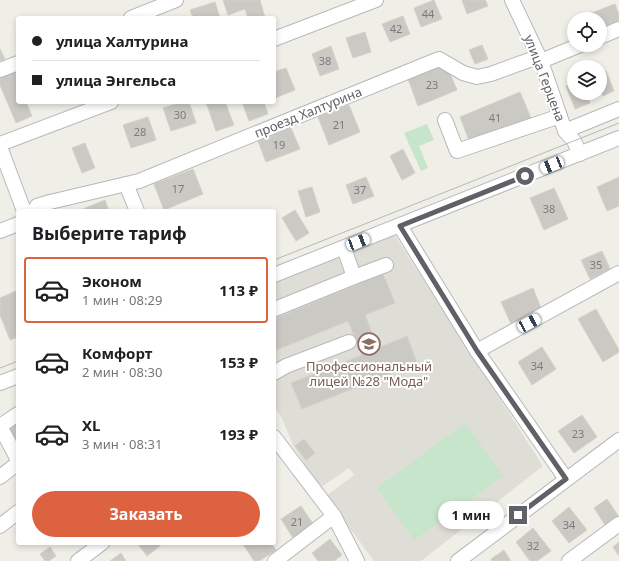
<!DOCTYPE html>
<html lang="ru">
<meta charset="utf-8">
<style>
:root{--surface:#fff;--page:#f6f6f6;--text:#202124;--muted:#757577;--line:#e0e0e0;--accent:#dd6240}
body{margin:0;font-family:"Noto Sans",sans-serif;background:var(--page);color:var(--text);height:100vh;display:flex;flex-direction:column;font-size:15px;white-space:nowrap}
*{box-sizing:border-box;margin:0}
p{font-size:13px;color:var(--muted)}
.icon{flex:none;width:22px;height:22px;fill:none;stroke:currentColor;stroke-width:2;stroke-linecap:round;stroke-linejoin:round}
.map{position:relative;flex:1;overflow:hidden}
.side{position:absolute;left:16px;top:209px;width:260px;height:336px;display:flex;flex-direction:column;background:var(--surface);border-radius:4px;box-shadow:0 2px 6px #0003}
.side>*{flex:none}
.guide{position:absolute;left:16px;top:16px;width:260px;height:88px;border-radius:4px;box-shadow:0 2px 6px #0003;display:grid;align-content:center;height:88px;padding:0 16px;background:var(--surface)}
.tools{position:absolute;left:567px;top:12px;display:grid;gap:8px}
.tools a{display:grid;place-items:center;width:40px;height:40px;border-radius:50%;background:var(--surface);box-shadow:0 2px 6px #0003;font-size:20px}
.end{position:absolute;width:18px;height:18px;margin:-9px;border:5px solid #5f6166;background:#fff;box-shadow:0 0 0 2px #fff}
.from{border-radius:50%}
.bubble{position:absolute;height:28px;border-radius:14px;background:var(--surface);box-shadow:0 2px 6px #0003;font-size:13px;font-weight:700;line-height:28px;text-align:center}
.car{position:absolute;width:12px;height:24px;margin:-12px -6px;border-radius:5px;box-shadow:0 0 3px 1px #0007;background:linear-gradient(#fff 24%,#345 0 40%,#fff 0 76%,#345 0 86%,#fff 0)}
.guide b{display:flex;align-items:center;gap:14px;height:38px;font-size:15px}
.guide b+b{border-top:1px solid var(--line)}
.guide i{width:10px;height:10px;background:var(--text)}
ul{padding:0;list-style:none}
li{display:flex;align-items:center;gap:12px;height:66px;margin:0 8px 6px;padding:0 8px;border:2px solid transparent;border-radius:4px}
li div{flex:1}
li b{display:block;font-size:15px}
li em{font-style:normal;font-weight:700}
li.current{border-color:var(--accent)}
li>.icon{width:36px;height:36px;stroke-width:1.5}
h2{padding:0 16px;font-size:18px;line-height:48px}
.cta{display:flex;gap:8px;margin-top:auto;padding:8px 16px}
.cta a{flex:1;height:46px;border-radius:24px;background:var(--accent);color:#fff;font-size:16px;font-weight:700;line-height:46px;text-align:center}
.map>svg:first-child{display:block}
.education{fill:#dfded6}
.green{fill:#c6e5ca}
.building{fill:#cbc9c4;stroke:#d4d2c6}
.lines{fill:none;stroke-linecap:round;stroke-linejoin:round}
.minor-casing{stroke:#b7b8bd;stroke-width:16}
.minor{stroke:#fff;stroke-width:14}
.tram{stroke:#b7b8b8;stroke-width:1}
.route{stroke:#5f6166;stroke-width:5}
.labels{text-anchor:middle;stroke-width:4;stroke-linejoin:round;paint-order:stroke}
.number-label{font-size:11px;fill:#7a7b7e}
.street-label{font-size:13px;fill:#5f6166;stroke:#fff}
.education-label{font-size:13px;fill:#785e54;stroke:#fff}
</style>
<div class="map">
<svg width="619" height="561" viewBox="0 0 619 561">
<rect width="100%" height="100%" fill="#f0efe7"/>
<polygon class="education" points="394,234 543,466 421,561 374,561 326,496 354,475 349,468 320,488 294,447 282,418 274,406 274,282"/>
<g class="green">
<polygon points="427,124 434,140 419,146 428,168 421,171 404,133"/>
<polygon points="465,423 503,476 414,540 377,488"/>
</g>
<g class="building">
<polygon points="223,0 260,0 265,18 248,18 245,9 228,15"/>
<polygon points="434,0 442,19 421,27 414,8"/>
<polygon points="462,0 485,0 488,6 467,14"/>
<polygon points="215,2 220,18 193,18 190,10"/>
<polygon points="615,4 619,15 619,24 600,32 600,19 582,19 581,17"/>
<polygon points="403,16 410,34 390,42 382,24"/>
<polygon points="365,32 371,52 353,58 346,38"/>
<polygon points="482,45 488,59 475,64 469,50"/>
<polygon points="331,46 339,69 320,76 312,54"/>
<polygon points="0,49 5,59 0,61"/>
<polygon points="446,64 457,90 418,106 408,79"/>
<polygon points="18,68 18,102 26,102 32,116 16,123 0,85 0,75"/>
<polygon points="286,68 295,90 275,98 274,94 274,72"/>
<polygon points="606,71 614,91 603,96 600,90 600,74"/>
<polygon points="574,83 574,93 586,93 590,103 575,109 566,86"/>
<polygon points="520,92 531,118 470,143 460,117"/>
<polygon points="182,102 189,102 196,123 171,131 163,108"/>
<polygon points="206,102 225,102 234,125 216,131"/>
<polygon points="242,102 264,102 268,114 249,121"/>
<polygon points="349,105 360,132 329,145 318,117"/>
<polygon points="148,117 156,140 131,148 123,125"/>
<polygon points="291,128 300,149 266,162 258,141"/>
<polygon points="85,143 95,168 82,173 72,148"/>
<polygon points="403,149 415,173 402,180 390,156"/>
<polygon points="193,169 203,194 164,210 154,184"/>
<polygon points="366,177 374,196 353,204 346,185"/>
<polygon points="619,177 619,206 607,211 597,187"/>
<polygon points="312,187 320,212 306,217 298,191"/>
<polygon points="554,188 568,219 544,230 530,198"/>
<polygon points="105,200 109,211 78,211"/>
<polygon points="295,210 309,233 296,241 282,218"/>
<polygon points="602,251 610,269 590,279 581,260"/>
<polygon points="383,274 395,303 365,315 378,348 407,336 417,363 302,409 291,383 362,355 348,321 274,351 274,319"/>
<polygon points="533,288 543,313 512,326 501,302"/>
<polygon points="18,290 18,337 10,340 0,315 0,298"/>
<polygon points="596,309 619,350 619,352 603,362 578,319"/>
<polygon points="542,347 556,369 532,385 518,362"/>
<polygon points="582,415 597,437 574,453 558,431"/>
<polygon points="18,418 18,436 12,440 4,427"/>
<polygon points="304,439 315,453 306,460 295,446"/>
<polygon points="607,499 619,517 619,520 607,528 594,508"/>
<polygon points="301,506 314,525 293,538 281,519"/>
<polygon points="569,507 587,530 569,543 552,521"/>
<polygon points="533,528 551,551 537,561 530,561 516,542"/>
<polygon points="330,539 342,555 334,561 318,561 312,553"/>
<polygon points="619,542 619,556 613,547"/>
<polygon points="137,543 158,543 160,546 147,556"/>
<polygon points="245,543 271,543 276,550 259,561 254,561 243,544"/>
<polygon points="50,547 56,556 49,561 45,561 40,554"/>
<polygon points="504,550 511,561 492,561 491,559"/>
<polygon points="121,553 126,561 110,561"/>
</g>
<g class="lines">
<g class="minor-casing">
<g id="minor">
<polyline points="512,0 541,61 565,131 574,141 580,154"/>
<polyline points="131,18 176,0"/>
<polyline points="600,37 619,29"/>
<polyline points="274,39 376,0"/>
<polyline points="0,70 18,63"/>
<polyline points="445,120 457,151 560,116"/>
<polyline points="565,131 619,109"/>
<polyline points="0,144 111,102"/>
<polyline points="0,147 24,211"/>
<polyline points="126,184 137,211"/>
<polyline points="34,211 37,206 50,202 139,181 439,59 463,73 477,77 491,74 532,59 541,61 580,45"/>
<polyline points="400,226 477,351 566,479"/>
<polyline points="0,231 18,224"/>
<polyline points="344,248 354,277 386,265"/>
<polyline points="274,275 619,138"/>
<polyline points="275,309 354,277"/>
<polyline points="477,351 619,273"/>
<polyline points="274,373 286,366 349,342"/>
<polyline points="0,383 18,376"/>
<polyline points="0,426 18,460"/>
<polyline points="0,426 18,414"/>
<polyline points="274,437 334,516 357,561"/>
<polyline points="0,477 18,463"/>
<polyline points="0,526 18,512"/>
<polyline points="78,561 102,543"/>
<polyline points="275,561 334,516"/>
<polyline points="458,561 619,440"/>
<polyline points="569,561 619,524"/>
</g>
</g>
<use href="#minor" class="minor"/>
<g class="tram">
<polyline points="274,260 619,123"/>
<polyline points="0,368 18,361"/>
</g>
</g>
<g class="lines">
<polyline class="route" points="518,515 566,479 477,351 400,226 525,176"/>
</g>
<defs>
<g id="university-ring" transform="scale(1.15)"><circle r="9.5" fill="#fff" stroke="#8d6e63" stroke-width="1.5"/><path d="M0-5L7-2L0 1L-7-2ZM-4 1L0 2.5L4 1V4Q0 6-4 4Z" fill="#8d6e63"/></g>
</defs>
<g fill-rule="evenodd">
<use href="#university-ring" x="369" y="344"/>
</g>
<g class="labels">
<g class="number-label">
<text x="428" y="18">44</text>
<text x="396" y="33">42</text>
<text x="325" y="65">38</text>
<text x="432" y="89">23</text>
<text x="180" y="119">30</text>
<text x="495" y="122">41</text>
<text x="339" y="129">21</text>
<text x="140" y="136">28</text>
<text x="279" y="149">19</text>
<text x="178" y="193">17</text>
<text x="360" y="194">37</text>
<text x="549" y="213">38</text>
<text x="596" y="269">35</text>
<text x="537" y="370">34</text>
<text x="578" y="438">23</text>
<text x="297" y="526">21</text>
<text x="569" y="529">34</text>
<text x="533" y="550">32</text>
</g>
<g class="street-label">
<text transform="translate(545 78) rotate(69)" y="5">улица Герцена</text>
<text transform="translate(308 112) rotate(-22)" y="5">проезд Халтурина</text>
</g>
<g class="education-label">
<text x="369" y="371">Профессиональный<tspan x="369" dy="15">лицей №28 "Мода"</tspan></text>
</g>
</g>
</svg>
<div class="tools">
<a><svg class="icon" aria-label="locate" viewBox="0 0 24 24"><circle cx="12" cy="12" r="6"/><path d="M12 2v4M12 18v4M2 12h4M18 12h4"/></svg></a>
<a><svg class="icon" aria-label="layers" viewBox="0 0 24 24"><path d="M12 4l9 5-9 5-9-5zM3 14l9 5 9-5"/></svg></a>
</div>
<i class="end from" style="left:525px;top:176px"></i>
<i class="end" style="left:518px;top:515px"></i>
<div class="bubble" style="left:438px;top:501px;width:66px">1 мин</div>
<i class="car" style="left:552px;top:165px;rotate:248deg"></i>
<i class="car" style="left:358px;top:242px;rotate:69deg"></i>
<i class="car" style="left:529px;top:323px;rotate:62deg"></i>
<div class="guide">
<b><i class="from"></i>улица Халтурина</b>
<b><i></i>улица Энгельса</b>
</div>
<section class="side">
<h2>Выберите тариф</h2>
<ul>
<li class="current"><svg class="icon" aria-label="car" viewBox="0 0 24 24"><path d="M5 17H2v-5l4-1 3-4h7l3 4 3 1v5h-3M9 17h6M6 11h13"/><circle cx="7" cy="17" r="2"/><circle cx="17" cy="17" r="2"/></svg><div><b>Эконом</b><p>1 мин · 08:29</p></div><em>113 ₽</em></li>
<li><svg class="icon" aria-label="car" viewBox="0 0 24 24"><path d="M5 17H2v-5l4-1 3-4h7l3 4 3 1v5h-3M9 17h6M6 11h13"/><circle cx="7" cy="17" r="2"/><circle cx="17" cy="17" r="2"/></svg><div><b>Комфорт</b><p>2 мин · 08:30</p></div><em>153 ₽</em></li>
<li><svg class="icon" aria-label="car" viewBox="0 0 24 24"><path d="M5 17H2v-5l4-1 3-4h7l3 4 3 1v5h-3M9 17h6M6 11h13"/><circle cx="7" cy="17" r="2"/><circle cx="17" cy="17" r="2"/></svg><div><b>XL</b><p>3 мин · 08:31</p></div><em>193 ₽</em></li>
</ul>
<div class="cta"><a>Заказать</a></div>
</section>
</div>
